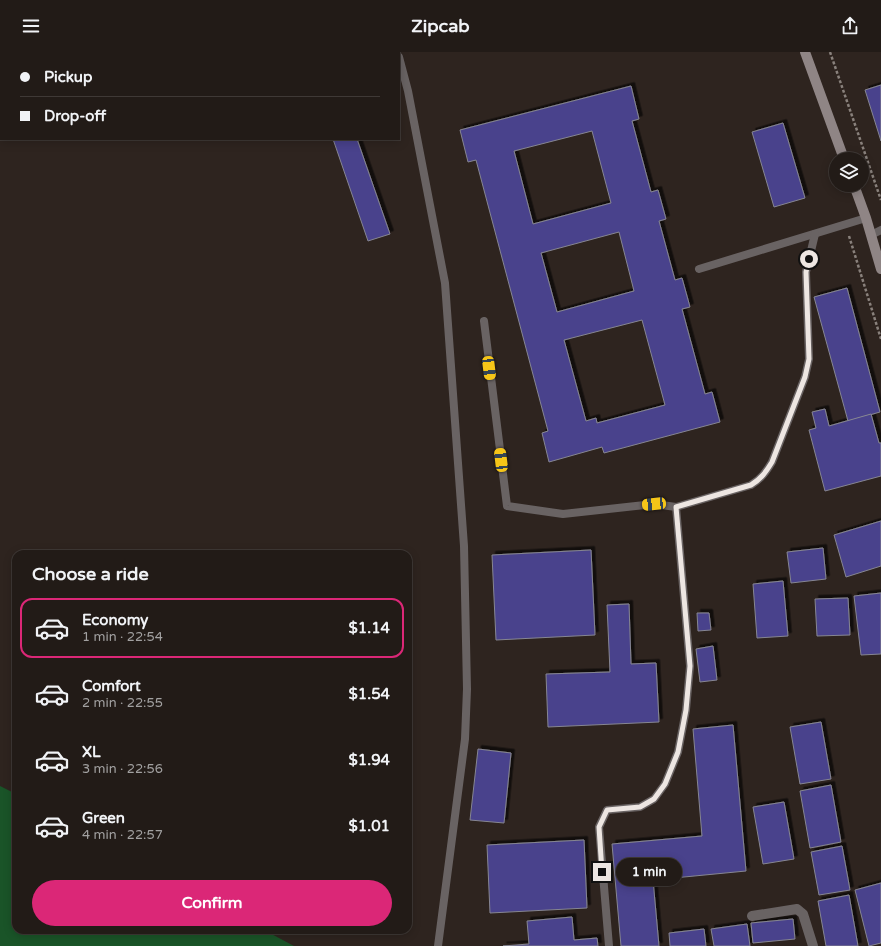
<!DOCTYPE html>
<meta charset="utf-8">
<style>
:root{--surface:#221b17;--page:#2a2420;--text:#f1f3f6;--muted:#a2a1a1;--line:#3f3936;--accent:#db2777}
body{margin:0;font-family:"Varela Round",sans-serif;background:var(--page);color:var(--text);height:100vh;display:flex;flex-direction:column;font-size:15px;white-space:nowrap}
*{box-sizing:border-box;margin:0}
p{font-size:13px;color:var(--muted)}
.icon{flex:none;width:22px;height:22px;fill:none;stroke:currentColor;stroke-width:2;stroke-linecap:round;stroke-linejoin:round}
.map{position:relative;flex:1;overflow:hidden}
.side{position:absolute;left:12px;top:498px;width:400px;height:384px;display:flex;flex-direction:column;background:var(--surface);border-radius:12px;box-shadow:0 2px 10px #0003,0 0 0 1px var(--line)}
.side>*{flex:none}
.guide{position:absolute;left:0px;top:0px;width:400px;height:88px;box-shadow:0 2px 10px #0003,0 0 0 1px var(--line);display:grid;align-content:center;height:88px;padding:0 20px;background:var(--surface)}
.fabs{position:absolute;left:829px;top:100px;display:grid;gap:8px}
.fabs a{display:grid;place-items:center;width:40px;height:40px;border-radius:50%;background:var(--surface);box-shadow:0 2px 10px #0003,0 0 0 1px var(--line);font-size:20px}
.end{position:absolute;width:18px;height:18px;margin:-9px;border:5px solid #ede6e2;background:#111;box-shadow:0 0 0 2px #111}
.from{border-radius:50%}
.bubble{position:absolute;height:28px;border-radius:14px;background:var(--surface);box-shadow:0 2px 10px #0003,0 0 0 1px var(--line);font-size:13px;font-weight:800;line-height:28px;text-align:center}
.car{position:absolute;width:12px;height:24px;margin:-12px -6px;border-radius:5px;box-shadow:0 0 3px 1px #0007;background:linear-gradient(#f5c518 24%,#345 0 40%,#f5c518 0 76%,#345 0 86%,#f5c518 0)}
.guide b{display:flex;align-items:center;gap:14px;height:38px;font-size:15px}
.guide b+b{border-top:1px solid var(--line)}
.guide i{width:10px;height:10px;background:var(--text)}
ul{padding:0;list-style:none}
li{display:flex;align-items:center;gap:12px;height:60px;margin:0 8px 6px;padding:0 12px;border:2px solid transparent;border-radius:12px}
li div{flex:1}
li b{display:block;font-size:15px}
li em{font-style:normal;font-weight:800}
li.active{border-color:var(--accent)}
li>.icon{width:36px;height:36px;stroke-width:1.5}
h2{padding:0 20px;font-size:18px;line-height:48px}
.primary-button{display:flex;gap:8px;margin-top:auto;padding:8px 20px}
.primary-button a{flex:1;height:46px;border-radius:24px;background:var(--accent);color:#fff;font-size:16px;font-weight:800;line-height:46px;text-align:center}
header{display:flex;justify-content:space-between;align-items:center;height:52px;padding:0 20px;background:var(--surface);font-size:18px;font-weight:800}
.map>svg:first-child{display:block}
.green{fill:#1a5428}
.building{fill:#49428c;stroke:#868692;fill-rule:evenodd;filter:url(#shadow)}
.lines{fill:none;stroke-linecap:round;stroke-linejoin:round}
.path{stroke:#89817c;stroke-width:2.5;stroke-dasharray:3 2;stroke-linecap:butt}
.lane{stroke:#696363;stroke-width:8}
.street{stroke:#696363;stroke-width:10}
.secondary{stroke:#8f8585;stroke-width:10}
.route{stroke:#ede6e2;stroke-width:5}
</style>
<header><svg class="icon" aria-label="menu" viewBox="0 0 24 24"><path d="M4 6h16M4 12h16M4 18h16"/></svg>Zipcab<svg class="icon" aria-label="share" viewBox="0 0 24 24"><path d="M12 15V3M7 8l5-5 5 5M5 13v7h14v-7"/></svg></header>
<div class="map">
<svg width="881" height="894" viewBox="0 0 881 894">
<defs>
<filter id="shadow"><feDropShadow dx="3.5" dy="-3.5" stdDeviation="0" flood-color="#0009"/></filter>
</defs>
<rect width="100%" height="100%" fill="#2e241f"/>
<g class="green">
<polygon points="0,0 180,0 182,1 1,1 0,60"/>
<polygon points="0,734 16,742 16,878 264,878 294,894 0,894"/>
</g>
<g class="building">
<polygon points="881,33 881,89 865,38"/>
<path d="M631 34 639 67 632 69 651 140 658 138 666 167 659 169 675 228 682 226 690 255 682 257 705 342 712 340 720 370 604 401 602 395 549 410 542 381 548 379 476 108 468 110 460 78ZM592 79 611 151 533 172 514 99ZM619 180 634 239 557 260 541 201ZM642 268 665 353 597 371 596 366 586 369 564 288Z"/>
<polygon points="783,71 805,146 774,155 752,80"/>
<polygon points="333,87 357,87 390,182 368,189"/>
<polygon points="847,236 880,360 848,369 814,245"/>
<polygon points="825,357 829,374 871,362 879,391 881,391 881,424 825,439 809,378 816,376 812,360"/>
<polygon points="881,469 881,514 846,525 834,483"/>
<polygon points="823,496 826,527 791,531 787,500"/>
<polygon points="591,498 595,583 496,588 492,503"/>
<polygon points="783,529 788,584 757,586 753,532"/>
<polygon points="881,541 881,602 861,603 854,544"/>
<polygon points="848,546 850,583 817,584 815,547"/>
<polygon points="629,552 631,612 656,611 659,670 548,675 546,622 610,620 607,553"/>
<polygon points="697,561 709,561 711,578 698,579"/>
<polygon points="713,594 717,628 700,630 696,597"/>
<polygon points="821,670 831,727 800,732 790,675"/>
<polygon points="733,673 746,819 653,828 659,894 621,894 612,792 702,784 693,677"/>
<polygon points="478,697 511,701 504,771 470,768"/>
<polygon points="831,733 841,790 810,796 800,739"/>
<polygon points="784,750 794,807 763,812 753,755"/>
<polygon points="584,788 587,856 490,861 487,793"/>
<polygon points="842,794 850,838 819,843 811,800"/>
<polygon points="881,831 881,891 869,894 855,838"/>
<polygon points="849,843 858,894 826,894 818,849"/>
<polygon points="572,865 574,888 597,886 598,894 503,894 529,892 527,869"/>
<polygon points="793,867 795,887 753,891 751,871"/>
<polygon points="747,872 750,894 714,894 711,877"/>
<polygon points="704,877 706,894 670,894 669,881"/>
</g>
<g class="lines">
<g class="path">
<polyline points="830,0 881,148"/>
<polyline points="849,184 881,287"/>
</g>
<g class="lane">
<polyline points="399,5 408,39 445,231 464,494 467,637 465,687 438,894"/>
<polyline points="871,183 881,178"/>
<polyline points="699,217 866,166"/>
<polyline points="484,269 507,454 563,462 654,452 676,455"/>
<path d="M609 894 599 775 607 758 640 755 654 747 665 732 678 700 686 658 690 614 676 455 751 433C761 427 766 420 772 410L805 325 809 307 806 220 815 182"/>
</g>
<polyline class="street" points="752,864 797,857 803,862 813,894"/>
<g class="secondary">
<polyline points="805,0 844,107"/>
<polyline points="854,133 866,166 881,217"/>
</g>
</g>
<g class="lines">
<path class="route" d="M602 820 599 775 607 758 640 755 654 747 665 732 678 700 686 658 690 614 676 455 751 433C761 427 766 420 772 410L805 325 809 307 806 220 809 207"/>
</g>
</svg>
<div class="fabs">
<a><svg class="icon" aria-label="layers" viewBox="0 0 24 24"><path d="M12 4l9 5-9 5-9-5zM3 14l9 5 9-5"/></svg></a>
</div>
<i class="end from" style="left:809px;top:207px"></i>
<i class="end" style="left:602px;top:820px"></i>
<div class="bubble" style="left:616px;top:806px;width:66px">1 min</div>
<i class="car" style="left:489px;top:316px;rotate:173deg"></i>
<i class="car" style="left:501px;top:408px;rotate:353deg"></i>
<i class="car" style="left:654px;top:452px;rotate:264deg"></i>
<div class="guide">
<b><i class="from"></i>Pickup</b>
<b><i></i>Drop-off</b>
</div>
<section class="side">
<h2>Choose a ride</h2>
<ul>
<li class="active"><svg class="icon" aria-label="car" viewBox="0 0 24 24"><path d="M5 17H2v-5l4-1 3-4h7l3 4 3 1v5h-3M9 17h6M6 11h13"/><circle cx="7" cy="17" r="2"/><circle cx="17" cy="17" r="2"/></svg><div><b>Economy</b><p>1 min · 22:54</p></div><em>$1.14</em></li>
<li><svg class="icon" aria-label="car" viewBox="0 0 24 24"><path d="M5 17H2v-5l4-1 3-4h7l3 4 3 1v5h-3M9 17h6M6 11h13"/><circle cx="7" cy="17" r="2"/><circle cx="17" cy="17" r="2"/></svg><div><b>Comfort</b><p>2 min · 22:55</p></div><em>$1.54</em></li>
<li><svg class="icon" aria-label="car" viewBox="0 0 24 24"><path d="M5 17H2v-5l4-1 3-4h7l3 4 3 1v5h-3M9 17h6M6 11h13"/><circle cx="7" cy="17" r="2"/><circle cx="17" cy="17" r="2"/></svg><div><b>XL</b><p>3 min · 22:56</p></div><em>$1.94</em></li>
<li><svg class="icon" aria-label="car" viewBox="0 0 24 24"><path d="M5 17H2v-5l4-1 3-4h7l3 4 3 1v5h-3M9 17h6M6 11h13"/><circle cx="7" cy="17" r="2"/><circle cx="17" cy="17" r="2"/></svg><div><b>Green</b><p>4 min · 22:57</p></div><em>$1.01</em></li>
</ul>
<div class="primary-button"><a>Confirm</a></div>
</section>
</div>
